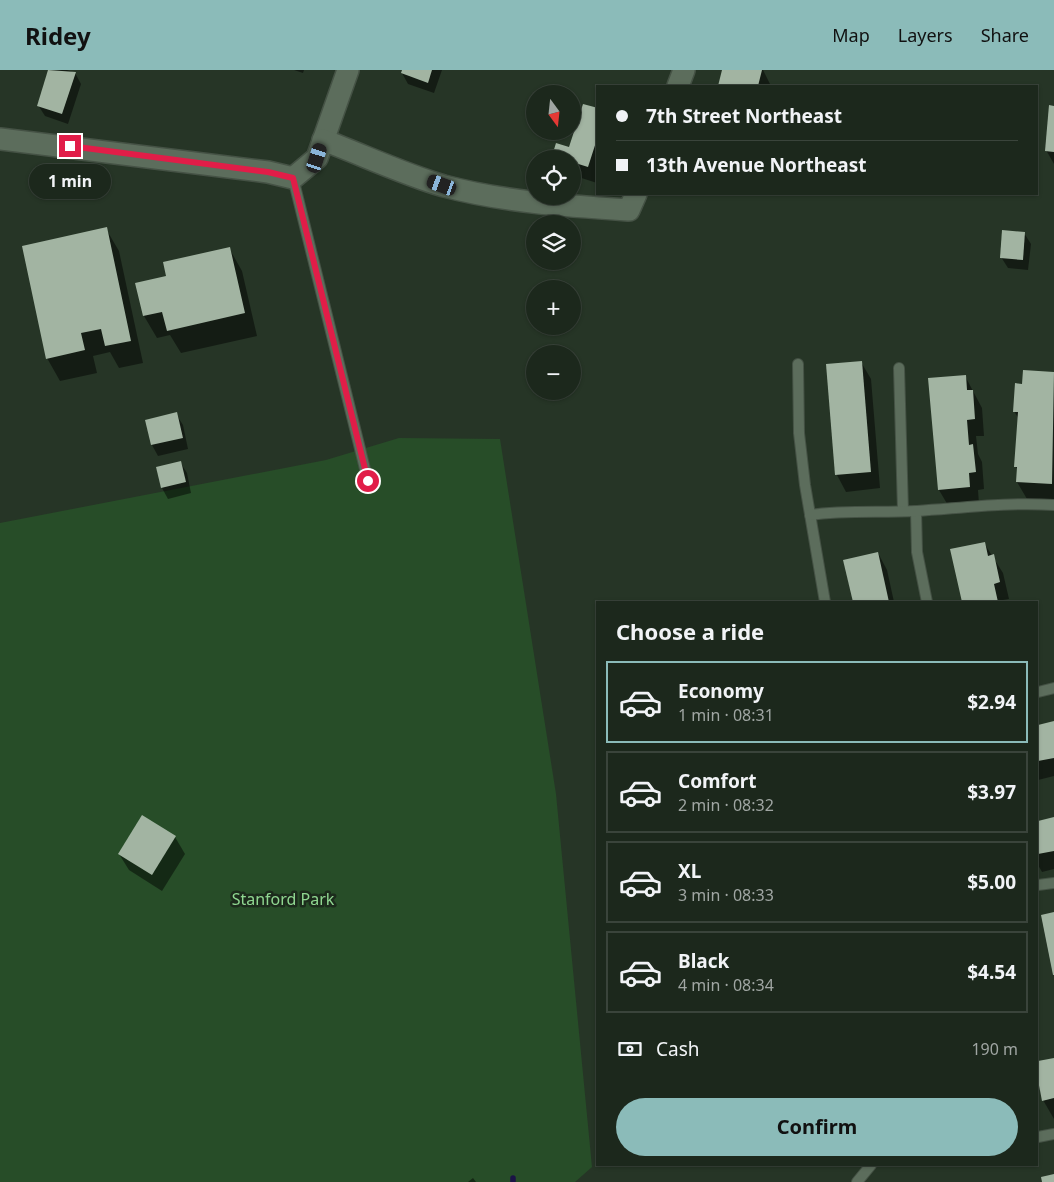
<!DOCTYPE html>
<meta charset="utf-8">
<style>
:root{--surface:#1c281c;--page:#253025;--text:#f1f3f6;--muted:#a0a6a3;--line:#3a443b;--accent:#8bbbb9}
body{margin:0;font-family:"Noto Sans",sans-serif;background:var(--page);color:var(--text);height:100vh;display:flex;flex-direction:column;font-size:19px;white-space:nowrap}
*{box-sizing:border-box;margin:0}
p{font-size:16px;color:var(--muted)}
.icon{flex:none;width:28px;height:28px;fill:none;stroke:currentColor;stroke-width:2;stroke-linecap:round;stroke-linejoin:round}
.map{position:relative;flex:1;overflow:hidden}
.drawer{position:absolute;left:596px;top:531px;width:442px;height:565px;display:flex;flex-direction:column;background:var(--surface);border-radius:0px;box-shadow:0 1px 4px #0004,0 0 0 1px var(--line)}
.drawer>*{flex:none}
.hud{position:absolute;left:596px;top:15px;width:442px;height:110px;border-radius:0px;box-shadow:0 1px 4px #0004,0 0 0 1px var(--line);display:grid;align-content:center;height:110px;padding:0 20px;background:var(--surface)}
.needle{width:32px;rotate:165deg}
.fabs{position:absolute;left:526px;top:15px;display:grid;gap:10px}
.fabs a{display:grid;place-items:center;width:55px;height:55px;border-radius:50%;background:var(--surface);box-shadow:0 1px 4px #0004,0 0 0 1px var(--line);font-size:25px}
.end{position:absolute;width:22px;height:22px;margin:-11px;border:6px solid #e11d48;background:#fff;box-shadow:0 0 0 2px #fff}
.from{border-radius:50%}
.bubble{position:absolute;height:35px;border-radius:18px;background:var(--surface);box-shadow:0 1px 4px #0004,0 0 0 1px var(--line);font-size:16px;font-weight:700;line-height:35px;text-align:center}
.car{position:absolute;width:15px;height:30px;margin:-15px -8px;border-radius:6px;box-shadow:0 0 4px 1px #0007;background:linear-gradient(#222 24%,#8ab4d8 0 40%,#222 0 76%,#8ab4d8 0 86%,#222 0)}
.hud b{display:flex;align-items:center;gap:18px;height:48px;font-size:19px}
.hud b+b{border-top:1px solid var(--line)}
.hud i{width:12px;height:12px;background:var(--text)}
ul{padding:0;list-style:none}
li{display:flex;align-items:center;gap:15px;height:82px;margin:0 10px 8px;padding:0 10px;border:2px solid var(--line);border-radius:0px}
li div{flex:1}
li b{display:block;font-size:19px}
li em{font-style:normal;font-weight:700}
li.current{border-color:var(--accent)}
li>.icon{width:45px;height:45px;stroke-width:1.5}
h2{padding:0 20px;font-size:22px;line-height:60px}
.pay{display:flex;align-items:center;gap:12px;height:55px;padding:0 20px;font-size:19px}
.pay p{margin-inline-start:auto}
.cta{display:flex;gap:10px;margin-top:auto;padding:10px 20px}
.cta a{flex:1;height:58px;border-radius:30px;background:var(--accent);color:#111;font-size:20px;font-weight:700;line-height:58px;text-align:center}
header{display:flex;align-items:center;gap:30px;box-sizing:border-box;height:70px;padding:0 25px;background:var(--accent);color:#111}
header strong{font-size:24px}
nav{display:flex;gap:28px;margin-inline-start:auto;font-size:18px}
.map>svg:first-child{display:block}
.green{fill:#274d28}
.shadow{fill:#0007}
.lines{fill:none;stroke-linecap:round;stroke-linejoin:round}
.stream{stroke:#1b1346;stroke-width:5.5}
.building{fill:#a2b4a2}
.lane-casing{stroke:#455245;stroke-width:12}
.street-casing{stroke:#455245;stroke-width:24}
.lane{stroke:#5c6d5c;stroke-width:10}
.street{stroke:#5c6d5c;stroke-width:21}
.route{stroke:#e11d48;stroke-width:6}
.labels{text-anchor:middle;stroke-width:5;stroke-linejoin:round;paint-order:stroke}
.park-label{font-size:16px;fill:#90d791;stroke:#1c2b1c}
</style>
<header>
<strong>Ridey</strong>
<nav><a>Map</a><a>Layers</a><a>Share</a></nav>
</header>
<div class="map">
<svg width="1054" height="1112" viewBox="0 0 1054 1112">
<rect width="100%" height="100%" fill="#263526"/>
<polygon class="green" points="399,368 500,369 556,724 592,1097 575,1112 0,1112 0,453 326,390"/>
<g class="shadow">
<polygon points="50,0 67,0 75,3 81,14 68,54 45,46 38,35"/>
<polygon points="294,0 304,0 303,3"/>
<polygon points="403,0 442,0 434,23 408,14 402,3"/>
<polygon points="723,0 763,0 771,16 719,16"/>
<polygon points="1054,37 1054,94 1046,80"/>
<polygon points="598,40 598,112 597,113 572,105 572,89 555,89 553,85 570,78"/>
<polygon points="106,159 119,181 143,293 119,298 110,282 93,286 97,303 60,311 47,288"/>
<polygon points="1024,163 1031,174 1028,200 1008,198 1001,187"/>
<polygon points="229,178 242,201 257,266 181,283 170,265 157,268 144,246 168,207"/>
<polygon points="861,292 871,309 880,418 846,422 837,405"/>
<polygon points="1024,301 1054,303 1054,430 1027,429 1017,412 1018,400 1015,396 1019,349 1014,341 1023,315"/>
<polygon points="965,306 982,338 984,366 976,366 978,384 982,392 984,419 978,420 979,434 949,437 939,420"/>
<polygon points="176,344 183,355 188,379 158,386 152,375"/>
<polygon points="180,392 187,403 191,423 168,429 162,418"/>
<polygon points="984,473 1003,503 1009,529 1003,530 1003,532 963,532 952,480"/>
<polygon points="878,483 887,500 894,532 854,532 845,491"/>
<polygon points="1054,653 1054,706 1038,710 1038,656"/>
<polygon points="1054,749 1054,799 1042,802 1038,795 1038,752"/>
<polygon points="175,767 185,784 162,821 129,800 119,784"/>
<polygon points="1054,989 1054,1049 1043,1030 1038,1003 1038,992"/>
<polygon points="473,1108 476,1112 468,1112"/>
</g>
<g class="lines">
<polyline class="stream" points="513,1108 513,1112"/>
</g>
<g class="building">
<polygon points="48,0 76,2 62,44 37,36"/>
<polygon points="402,0 432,0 428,13 401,3"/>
<polygon points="722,0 762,0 758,16 718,16"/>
<polygon points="583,34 598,38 598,66 588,97 572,92 572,89 552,86 556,73 569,77"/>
<polygon points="1049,35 1054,36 1054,82 1045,81"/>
<polygon points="107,157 131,271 105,276 101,259 81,263 85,280 46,289 22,176"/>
<polygon points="1002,160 1025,162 1023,190 1000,188"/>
<polygon points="230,177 245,243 167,261 162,242 143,246 135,213 166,206 163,192"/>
<polygon points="862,291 871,402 835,405 826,294"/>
<polygon points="1023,300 1054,302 1052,414 1016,412 1017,397 1014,397 1018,342 1013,342 1015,313 1022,314"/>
<polygon points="966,305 967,320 973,320 975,349 967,350 969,375 973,374 976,402 969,403 970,417 938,420 928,308"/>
<polygon points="177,342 183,368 151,375 145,350"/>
<polygon points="181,391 186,412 161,418 156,397"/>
<polygon points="985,472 988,486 994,484 1000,512 994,514 998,532 962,532 950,479"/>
<polygon points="878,482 889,532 853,532 843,490"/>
<polygon points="1054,651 1054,688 1038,691 1038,655"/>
<polygon points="142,745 176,766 152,805 118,784"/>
<polygon points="1054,747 1054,781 1038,784 1038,751"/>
<polygon points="1054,842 1054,905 1053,905 1041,845"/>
<polygon points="1054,988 1054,1028 1042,1031 1038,1010 1038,991"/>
<polygon points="1054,1104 1054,1112 1042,1112 1041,1107"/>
</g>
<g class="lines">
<g class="lane-casing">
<g id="lane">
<polyline points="293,108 368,411"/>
<polyline points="798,294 799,363 805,415 825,532"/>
<polyline points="899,298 903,441"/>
<polyline points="916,441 917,482 927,532"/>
<path d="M810 445C846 440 881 443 917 441 963 438 1008 432 1054 435"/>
<polyline points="1038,622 1054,618"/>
<polyline points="1038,815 1054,813"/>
<polyline points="1038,1067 1054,1064"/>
<polyline points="857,1112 871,1095"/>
</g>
</g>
<g class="street-casing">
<g id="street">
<polyline points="678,16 684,0"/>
<polyline points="0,69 268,102 293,108 317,88 348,0"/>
<path d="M323 70C363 85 403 104 444 116 504 132 567 136 629 140L636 124"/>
</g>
</g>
<use href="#lane" class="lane"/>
<use href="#street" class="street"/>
</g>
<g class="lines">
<polyline class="route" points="70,76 268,102 293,108 368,411"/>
</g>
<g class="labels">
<g class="park-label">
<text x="283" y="835">Stanford Park</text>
</g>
</g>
</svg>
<div class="fabs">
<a><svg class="needle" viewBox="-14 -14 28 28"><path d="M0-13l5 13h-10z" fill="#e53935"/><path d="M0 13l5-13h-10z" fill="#a0a6a3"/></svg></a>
<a><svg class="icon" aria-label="locate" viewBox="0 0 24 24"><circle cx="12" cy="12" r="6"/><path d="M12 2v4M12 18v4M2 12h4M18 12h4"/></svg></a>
<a><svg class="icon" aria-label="layers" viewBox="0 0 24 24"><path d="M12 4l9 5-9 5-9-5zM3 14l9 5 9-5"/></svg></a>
<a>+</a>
<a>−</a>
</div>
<i class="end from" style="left:368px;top:411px"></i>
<i class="end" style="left:70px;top:76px"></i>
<div class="bubble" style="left:29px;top:94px;width:82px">1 min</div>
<i class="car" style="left:317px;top:88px;rotate:18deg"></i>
<i class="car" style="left:442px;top:115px;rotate:290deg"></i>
<div class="hud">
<b><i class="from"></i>7th Street Northeast</b>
<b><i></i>13th Avenue Northeast</b>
</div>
<section class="drawer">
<h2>Choose a ride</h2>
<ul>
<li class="current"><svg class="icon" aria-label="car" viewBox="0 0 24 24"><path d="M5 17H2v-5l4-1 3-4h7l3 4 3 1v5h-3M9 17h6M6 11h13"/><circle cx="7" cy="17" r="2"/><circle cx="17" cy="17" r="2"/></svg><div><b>Economy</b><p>1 min · 08:31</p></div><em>$2.94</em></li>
<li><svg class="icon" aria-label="car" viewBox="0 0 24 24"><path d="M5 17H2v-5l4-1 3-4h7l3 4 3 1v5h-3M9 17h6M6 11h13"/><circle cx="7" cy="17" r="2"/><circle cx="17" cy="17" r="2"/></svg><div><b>Comfort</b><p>2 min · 08:32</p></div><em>$3.97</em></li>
<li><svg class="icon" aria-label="car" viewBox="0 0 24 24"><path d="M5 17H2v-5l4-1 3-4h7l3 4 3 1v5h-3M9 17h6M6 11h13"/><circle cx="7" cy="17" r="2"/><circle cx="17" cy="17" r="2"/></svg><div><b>XL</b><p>3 min · 08:33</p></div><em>$5.00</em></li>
<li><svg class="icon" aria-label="car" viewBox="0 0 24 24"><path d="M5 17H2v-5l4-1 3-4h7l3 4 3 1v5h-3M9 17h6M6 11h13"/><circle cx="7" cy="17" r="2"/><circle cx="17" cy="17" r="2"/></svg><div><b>Black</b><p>4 min · 08:34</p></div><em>$4.54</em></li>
</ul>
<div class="pay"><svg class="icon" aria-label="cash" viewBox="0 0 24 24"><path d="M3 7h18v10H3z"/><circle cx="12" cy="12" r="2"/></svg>Cash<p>190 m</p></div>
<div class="cta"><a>Confirm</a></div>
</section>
</div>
